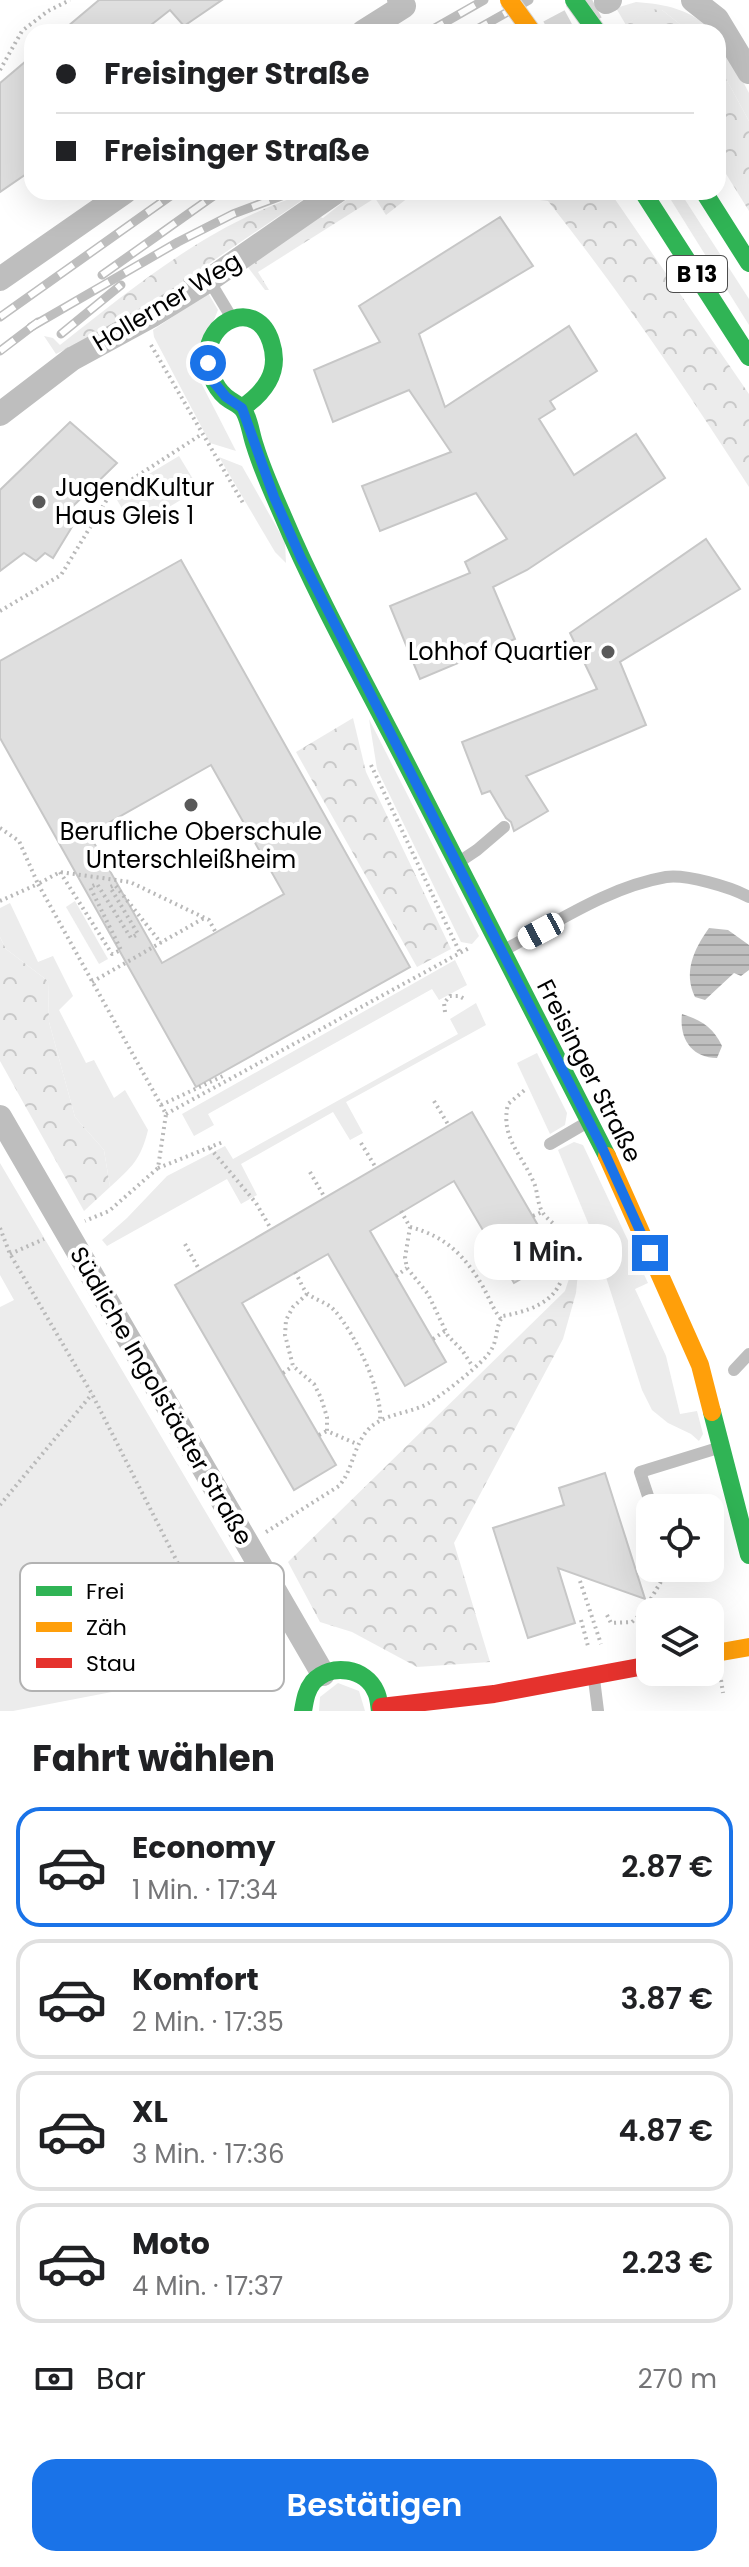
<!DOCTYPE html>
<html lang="de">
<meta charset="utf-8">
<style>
:root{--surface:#fff;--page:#f6f6f6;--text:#202124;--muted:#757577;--line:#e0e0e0;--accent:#1a73e8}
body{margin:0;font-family:Poppins,sans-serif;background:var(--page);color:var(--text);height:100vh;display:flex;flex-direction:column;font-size:30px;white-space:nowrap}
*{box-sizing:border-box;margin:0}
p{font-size:26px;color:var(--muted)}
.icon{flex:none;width:44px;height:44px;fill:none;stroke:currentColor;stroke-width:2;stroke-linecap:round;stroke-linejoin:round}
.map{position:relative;height:1711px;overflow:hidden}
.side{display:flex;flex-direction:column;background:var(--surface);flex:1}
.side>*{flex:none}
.guide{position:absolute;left:24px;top:24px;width:702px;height:176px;border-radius:24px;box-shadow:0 8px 32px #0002;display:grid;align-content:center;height:176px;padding:0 32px;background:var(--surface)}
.controls{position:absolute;left:636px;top:1494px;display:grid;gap:16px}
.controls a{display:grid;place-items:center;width:88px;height:88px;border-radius:16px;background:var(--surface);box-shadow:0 8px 32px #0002;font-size:40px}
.end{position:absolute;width:36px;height:36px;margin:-18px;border:10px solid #1a73e8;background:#fff;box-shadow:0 0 0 4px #fff}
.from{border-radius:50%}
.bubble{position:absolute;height:56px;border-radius:24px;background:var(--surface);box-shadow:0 8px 32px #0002;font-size:26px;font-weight:600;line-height:56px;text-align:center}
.car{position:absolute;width:24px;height:48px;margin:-24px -12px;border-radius:10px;box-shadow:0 0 6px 2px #0007;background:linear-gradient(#fff 24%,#345 0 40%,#fff 0 76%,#345 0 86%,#fff 0)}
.guide b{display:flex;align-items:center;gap:28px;height:76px;font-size:30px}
.guide b+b{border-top:2px solid var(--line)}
.guide i{width:20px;height:20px;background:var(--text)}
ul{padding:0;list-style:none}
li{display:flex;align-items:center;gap:24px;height:120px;margin:0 16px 12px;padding:0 16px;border:4px solid var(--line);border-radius:24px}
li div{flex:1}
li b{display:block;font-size:30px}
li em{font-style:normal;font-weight:600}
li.current{border-color:var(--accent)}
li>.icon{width:72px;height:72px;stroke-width:1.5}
h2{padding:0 32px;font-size:36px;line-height:96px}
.pay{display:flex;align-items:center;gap:20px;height:88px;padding:0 32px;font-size:30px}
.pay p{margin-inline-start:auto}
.cta{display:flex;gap:16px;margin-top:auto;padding:16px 32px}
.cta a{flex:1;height:92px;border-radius:24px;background:var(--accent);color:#fff;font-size:32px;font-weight:600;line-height:92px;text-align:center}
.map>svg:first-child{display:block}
.green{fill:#ececec}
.forest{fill:url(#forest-crowns)}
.water{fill:url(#water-rules)}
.building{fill:#dfdfdf;stroke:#c7c7c7;stroke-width:2;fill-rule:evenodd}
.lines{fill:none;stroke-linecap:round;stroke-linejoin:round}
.street-tunnel{stroke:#d9d9d9;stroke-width:24;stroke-dasharray:24 12;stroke-linecap:butt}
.path{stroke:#b9b9b9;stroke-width:4;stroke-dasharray:2 4;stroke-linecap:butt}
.lane{stroke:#bebebe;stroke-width:12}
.street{stroke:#bebebe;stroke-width:24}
.fast{stroke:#30b455;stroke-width:18}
.slow{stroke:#ff9f0a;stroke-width:18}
.jam{stroke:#e5322d;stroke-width:18}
.rail-casing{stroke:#bebebe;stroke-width:9}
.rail{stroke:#fff;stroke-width:6;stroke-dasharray:18;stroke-linecap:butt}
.fast-bridge-casing{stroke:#dbdbdb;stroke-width:20;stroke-linecap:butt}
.slow-bridge-casing{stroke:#dbdbdb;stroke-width:20;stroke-linecap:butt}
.fast-bridge{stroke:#30b455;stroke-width:18}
.slow-bridge{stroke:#ff9f0a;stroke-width:18}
.route{stroke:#1a73e8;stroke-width:10}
.poi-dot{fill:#595959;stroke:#fff;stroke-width:3}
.labels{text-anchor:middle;stroke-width:8;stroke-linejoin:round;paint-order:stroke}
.shield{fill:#fff;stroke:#4c4c4c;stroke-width:2}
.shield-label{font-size:22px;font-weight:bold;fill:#000}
.street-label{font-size:24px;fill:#000;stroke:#fff}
.poi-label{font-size:24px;fill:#000;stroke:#fff;text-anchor:start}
.key{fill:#fff;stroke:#b2b2b2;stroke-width:2}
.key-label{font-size:22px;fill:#000}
</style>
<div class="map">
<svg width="749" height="1711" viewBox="0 0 749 1711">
<defs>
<pattern id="forest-crowns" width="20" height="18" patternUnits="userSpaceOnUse" patternTransform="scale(2)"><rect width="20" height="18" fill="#ececec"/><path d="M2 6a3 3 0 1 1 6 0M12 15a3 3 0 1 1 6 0" fill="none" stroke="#c9c9c9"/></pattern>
<pattern id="water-rules" width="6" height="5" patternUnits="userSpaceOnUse" patternTransform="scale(2)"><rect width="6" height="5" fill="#bfbfbf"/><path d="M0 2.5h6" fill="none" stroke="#a2a2a2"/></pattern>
</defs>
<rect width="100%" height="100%" fill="#fff"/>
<g class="green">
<path d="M636 2C663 4 694 9 711 32H690L662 10H649L626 25 616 8Z"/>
<polygon points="718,41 731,59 749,93 749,121 718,64"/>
<polygon points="666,192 680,192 749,299 749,325"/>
<polygon points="208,293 218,310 194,369 236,451 210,443 154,337 153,330"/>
<polygon points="179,456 199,489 134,528 114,495"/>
<polygon points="219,457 242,466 285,542 286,563 275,552"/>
<polygon points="369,719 479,936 472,944 461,942 377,769"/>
<polygon points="75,901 108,959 99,964 66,907"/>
<path d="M10 903 38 962 53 956 73 996 59 1010 86 1063 94 1060 114 1098 125 1090 148 1130C141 1159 132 1167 110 1187L104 1150 75 1117 49 1022 48 981 6 949 0 937V908Z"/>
<polygon points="455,960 467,985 439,1000 432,989 208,1114 214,1125 194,1136 182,1114"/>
<polygon points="476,1003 486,1025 346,1102 363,1133 350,1140 333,1112 241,1164 257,1195 241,1204 227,1179 107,1246 102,1240 127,1218 167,1176 225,1146 233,1159 458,1034 450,1019"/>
<polygon points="537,1053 567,1113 565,1125 550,1134 517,1063"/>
<polygon points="574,1142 583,1145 648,1283 635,1289 666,1356 680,1414 697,1411 703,1434 699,1441 691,1434 668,1423 652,1410 642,1390 591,1230 558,1150"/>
<polygon points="0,1163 277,1633 273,1661 13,1711 0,1711 0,1307 14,1300 0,1275"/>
<polygon points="338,1683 359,1691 365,1711 319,1711 320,1697"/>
</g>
<g class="forest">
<polygon points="649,9 662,10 690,32 631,32 626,25"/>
<polygon points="718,64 749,121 749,211 718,161"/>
<path d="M311 192H314L132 316 56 354 44 336 53 338 60 345C139 283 213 221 311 192Z"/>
<path d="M356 192H610L749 394V487C686 389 621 293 548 201L483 193 409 197 386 215 375 198 258 272 269 290H265L244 262 313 215 323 218Z"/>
<polygon points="353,718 366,772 451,949 417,967 296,752"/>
<polygon points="0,937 6,949 48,981 49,1022 75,1117 104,1150 110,1187 84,1211 0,1061"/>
<polygon points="581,1242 576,1293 563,1339 454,1543 490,1662 417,1667 352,1632 320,1622 288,1562 565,1291"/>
</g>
<g class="water">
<path d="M709 928 728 930 749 945V970L741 976 734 973 705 1000 695 997C683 972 694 949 709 928Z"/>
<path d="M682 1014C701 1020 713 1027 722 1046L717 1058C691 1058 679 1038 682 1014Z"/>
</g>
<g class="building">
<polygon points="99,0 222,0 184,26 170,10 142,32 61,32"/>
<polygon points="32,56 32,170 0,192 0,83"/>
<polygon points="500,217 533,266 419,334 445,407 569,326 597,371 550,401 555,409 539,419 574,475 636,434 665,478 527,570 493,587 515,639 420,679 390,606 470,573 465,562 507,539 476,493 380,531 362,486 451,452 409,390 333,422 314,370 380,342 359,306"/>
<polygon points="70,422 117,463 66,513 75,522 53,558 45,553 36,561 24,553 0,571 0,490"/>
<polygon points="706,539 740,589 620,662 646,725 526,776 548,811 514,831 511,822 506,818 490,791 482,794 462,742 597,689 570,633"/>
<path d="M181 560 410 967 196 1087 0 738V661ZM211 765 284 894 162 963 89 834Z"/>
<polygon points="472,1112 557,1258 514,1283 454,1181 370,1231 446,1362 405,1386 328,1254 242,1303 336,1465 294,1490 175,1285"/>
<polygon points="605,1473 645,1599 558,1568 575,1623 528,1638 493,1528 564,1505 559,1488"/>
</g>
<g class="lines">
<polyline class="street-tunnel" points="549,32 596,7"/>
<g class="path">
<polyline points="0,70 22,31 48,11 70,0"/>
<polyline points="151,345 243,503"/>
<polyline points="0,611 61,575 111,493 202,434"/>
<polyline points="371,765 460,953"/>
<polyline points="0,828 19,841 38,884 60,872 130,882 209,920 216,933"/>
<polyline points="60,872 112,954 121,950 90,887 97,884 131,938 138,934 110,887 115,885 161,943"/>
<polyline points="0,901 38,884 166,1114 158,1168 109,1211 85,1221"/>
<polyline points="92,982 204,918"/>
<polyline points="445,1012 444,1003 450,996 459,996 466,1000"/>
<polyline points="434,1101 449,1126"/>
<polyline points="161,1105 223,1076 221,1073"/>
<polyline points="166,1114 469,948"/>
<polyline points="361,1143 376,1168"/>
<polyline points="210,1148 256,1203 271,1229"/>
<polyline points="158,1168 223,1142"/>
<polyline points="310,1172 325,1198"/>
<polyline points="401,1211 410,1227 405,1258 407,1268 428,1294 448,1336 462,1350 473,1367"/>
<polyline points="533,1216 542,1212"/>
<path d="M410 1227C445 1236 464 1255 482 1285 489 1297 492 1308 501 1319"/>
<polyline points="0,1228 10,1254 92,1394 193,1593 201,1616 204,1694"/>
<polyline points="561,1232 584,1227"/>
<polyline points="185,1244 200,1271"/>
<polyline points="10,1254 44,1239"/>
<path d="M295 1272C299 1278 303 1290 308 1294 317 1301 327 1302 335 1311 355 1334 383 1391 380 1422"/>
<polyline points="396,1276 407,1268"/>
<polyline points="307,1294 293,1307 286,1320 285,1335 293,1366 314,1384 321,1398 327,1417 327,1431 357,1444"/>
<polyline points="433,1339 445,1331"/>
<polyline points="283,1373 293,1366"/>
<polyline points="319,1435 327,1431"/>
<polyline points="0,1505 92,1394"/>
<path d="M266 1532 339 1486C353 1470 353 1447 367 1431 382 1413 410 1414 429 1403 442 1395 484 1363 491 1350 498 1340 495 1326 503 1316 540 1309 567 1296 564 1255 564 1247 564 1237 560 1231 555 1224 547 1219 543 1213 537 1204 538 1192 534 1183 522 1154 500 1138 508 1104L526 1089"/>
<polyline points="580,1581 601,1644"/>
<polyline points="607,1615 611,1623 632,1622 643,1612 669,1568"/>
<polyline points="581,1620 588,1646"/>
<polyline points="721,1680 723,1693"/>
</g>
<g class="lane">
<polyline points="209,280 230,315"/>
<polyline points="459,862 477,850 504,827"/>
<path d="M504 950C556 923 608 887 666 877 686 874 731 887 749 897"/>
<polyline points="550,1144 586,1123"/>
<polyline points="734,1370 749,1354"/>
<polyline points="652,1508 640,1472 718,1448"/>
<polyline points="594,1679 598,1711"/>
</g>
<g class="street">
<polyline points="693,0 717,19 749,72"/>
<polyline points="606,2 610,0"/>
<polyline points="363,32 404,6 399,0"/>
<polyline points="0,279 125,192"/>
<polyline points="0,414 72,359 151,316 209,280 336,192"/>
<polyline points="0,1117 323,1674"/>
</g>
<g class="fast">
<polyline points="643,192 749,357"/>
<polyline points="704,192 749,263"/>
<path d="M242 408C265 392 281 372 271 342 257 297 205 320 208 359 209 375 217 392 230 400 236 404 241 406 244 411 250 422 251 435 255 446 262 469 272 491 282 514 317 597 362 677 403 757 471 890 539 1023 607 1156"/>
<polyline points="712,1412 749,1555"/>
<path d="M303 1711C305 1700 306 1691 313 1682 331 1662 366 1668 376 1692 379 1698 379 1705 380 1711"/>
</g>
<g class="slow">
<polyline points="607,1156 700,1365 712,1412"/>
<polyline points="710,1654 749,1647"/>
</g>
<polyline class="jam" points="381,1707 494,1694 650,1665"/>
<g class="rail-casing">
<g id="rail">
<polyline points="428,32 484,0"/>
<polyline points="472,32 529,0"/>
<polyline points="102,275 219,192"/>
<polyline points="0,317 176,192"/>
<polyline points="31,327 178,242 233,214 292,192"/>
<polyline points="61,334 121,285"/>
<polyline points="0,351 38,322"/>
</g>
</g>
<use href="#rail" class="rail"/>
<g class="fast-bridge-casing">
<polyline id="fast-bridge" points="574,0 597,32"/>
</g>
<g class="slow-bridge-casing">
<polyline id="slow-bridge" points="509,0 532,32"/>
</g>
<use href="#fast-bridge" class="fast-bridge"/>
<use href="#slow-bridge" class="slow-bridge"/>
</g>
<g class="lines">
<polyline class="route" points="208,363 212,380 226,397 242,408 274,497 301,558 601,1145 650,1253"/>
</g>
<g class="poi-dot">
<circle cx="39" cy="502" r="8"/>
<circle cx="608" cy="652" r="8"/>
<circle cx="191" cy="805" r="8"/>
</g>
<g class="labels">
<rect class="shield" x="667" y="256" width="60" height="36" rx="6"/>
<g class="shield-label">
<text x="697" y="282">B 13</text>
</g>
<g class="street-label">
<text transform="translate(167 302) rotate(-31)" y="8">Hollerner Weg</text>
<text transform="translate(589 1071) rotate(63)" y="8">Freisinger Straße</text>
<text transform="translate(161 1396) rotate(60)" y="8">Südliche Ingolstädter Straße</text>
</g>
<g class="poi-label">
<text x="55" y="496">JugendKultur<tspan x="55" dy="28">Haus Gleis 1</tspan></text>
<text x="592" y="660" text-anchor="end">Lohhof Quartier</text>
<text x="191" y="840" text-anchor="middle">Berufliche Oberschule<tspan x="191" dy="28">Unterschleißheim</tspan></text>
</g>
</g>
<rect x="20" y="1563" width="264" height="128" rx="12" class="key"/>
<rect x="36" y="1586" width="36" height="10" fill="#30b455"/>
<rect x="36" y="1622" width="36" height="10" fill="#ff9f0a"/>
<rect x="36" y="1658" width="36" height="10" fill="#e5322d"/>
<g class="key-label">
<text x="86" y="1599">Frei</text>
<text x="86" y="1635">Zäh</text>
<text x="86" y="1671">Stau</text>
</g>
</svg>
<div class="controls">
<a><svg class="icon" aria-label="locate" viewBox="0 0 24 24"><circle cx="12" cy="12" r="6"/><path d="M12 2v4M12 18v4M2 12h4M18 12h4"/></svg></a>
<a><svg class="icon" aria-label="layers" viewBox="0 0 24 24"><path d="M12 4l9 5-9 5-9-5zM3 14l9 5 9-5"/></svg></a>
</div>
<i class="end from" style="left:208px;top:363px"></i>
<i class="end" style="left:650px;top:1253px"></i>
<div class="bubble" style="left:474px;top:1224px;width:148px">1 Min.</div>
<i class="car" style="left:541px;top:931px;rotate:242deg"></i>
<div class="guide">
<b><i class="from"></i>Freisinger Straße</b>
<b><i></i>Freisinger Straße</b>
</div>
</div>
<section class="side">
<h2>Fahrt wählen</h2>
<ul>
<li class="current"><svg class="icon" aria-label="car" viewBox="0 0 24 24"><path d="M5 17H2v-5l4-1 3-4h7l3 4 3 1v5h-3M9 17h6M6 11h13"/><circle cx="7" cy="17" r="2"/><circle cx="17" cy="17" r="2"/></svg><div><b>Economy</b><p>1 Min. · 17:34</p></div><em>2.87 €</em></li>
<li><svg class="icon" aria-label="car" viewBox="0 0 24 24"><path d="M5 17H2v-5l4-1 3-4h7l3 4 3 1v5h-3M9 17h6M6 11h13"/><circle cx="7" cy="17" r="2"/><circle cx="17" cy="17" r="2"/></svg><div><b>Komfort</b><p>2 Min. · 17:35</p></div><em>3.87 €</em></li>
<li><svg class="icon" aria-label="car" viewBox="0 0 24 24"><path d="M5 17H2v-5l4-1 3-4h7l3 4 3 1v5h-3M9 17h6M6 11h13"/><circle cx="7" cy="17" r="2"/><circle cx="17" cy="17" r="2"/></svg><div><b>XL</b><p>3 Min. · 17:36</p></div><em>4.87 €</em></li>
<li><svg class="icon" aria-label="car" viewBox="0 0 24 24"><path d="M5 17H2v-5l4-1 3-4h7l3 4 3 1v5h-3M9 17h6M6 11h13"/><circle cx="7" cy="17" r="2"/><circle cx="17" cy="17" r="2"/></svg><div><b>Moto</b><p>4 Min. · 17:37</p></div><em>2.23 €</em></li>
</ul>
<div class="pay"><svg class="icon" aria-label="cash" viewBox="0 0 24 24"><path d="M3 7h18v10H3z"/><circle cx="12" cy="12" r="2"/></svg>Bar<p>270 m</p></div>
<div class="cta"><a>Bestätigen</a></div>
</section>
